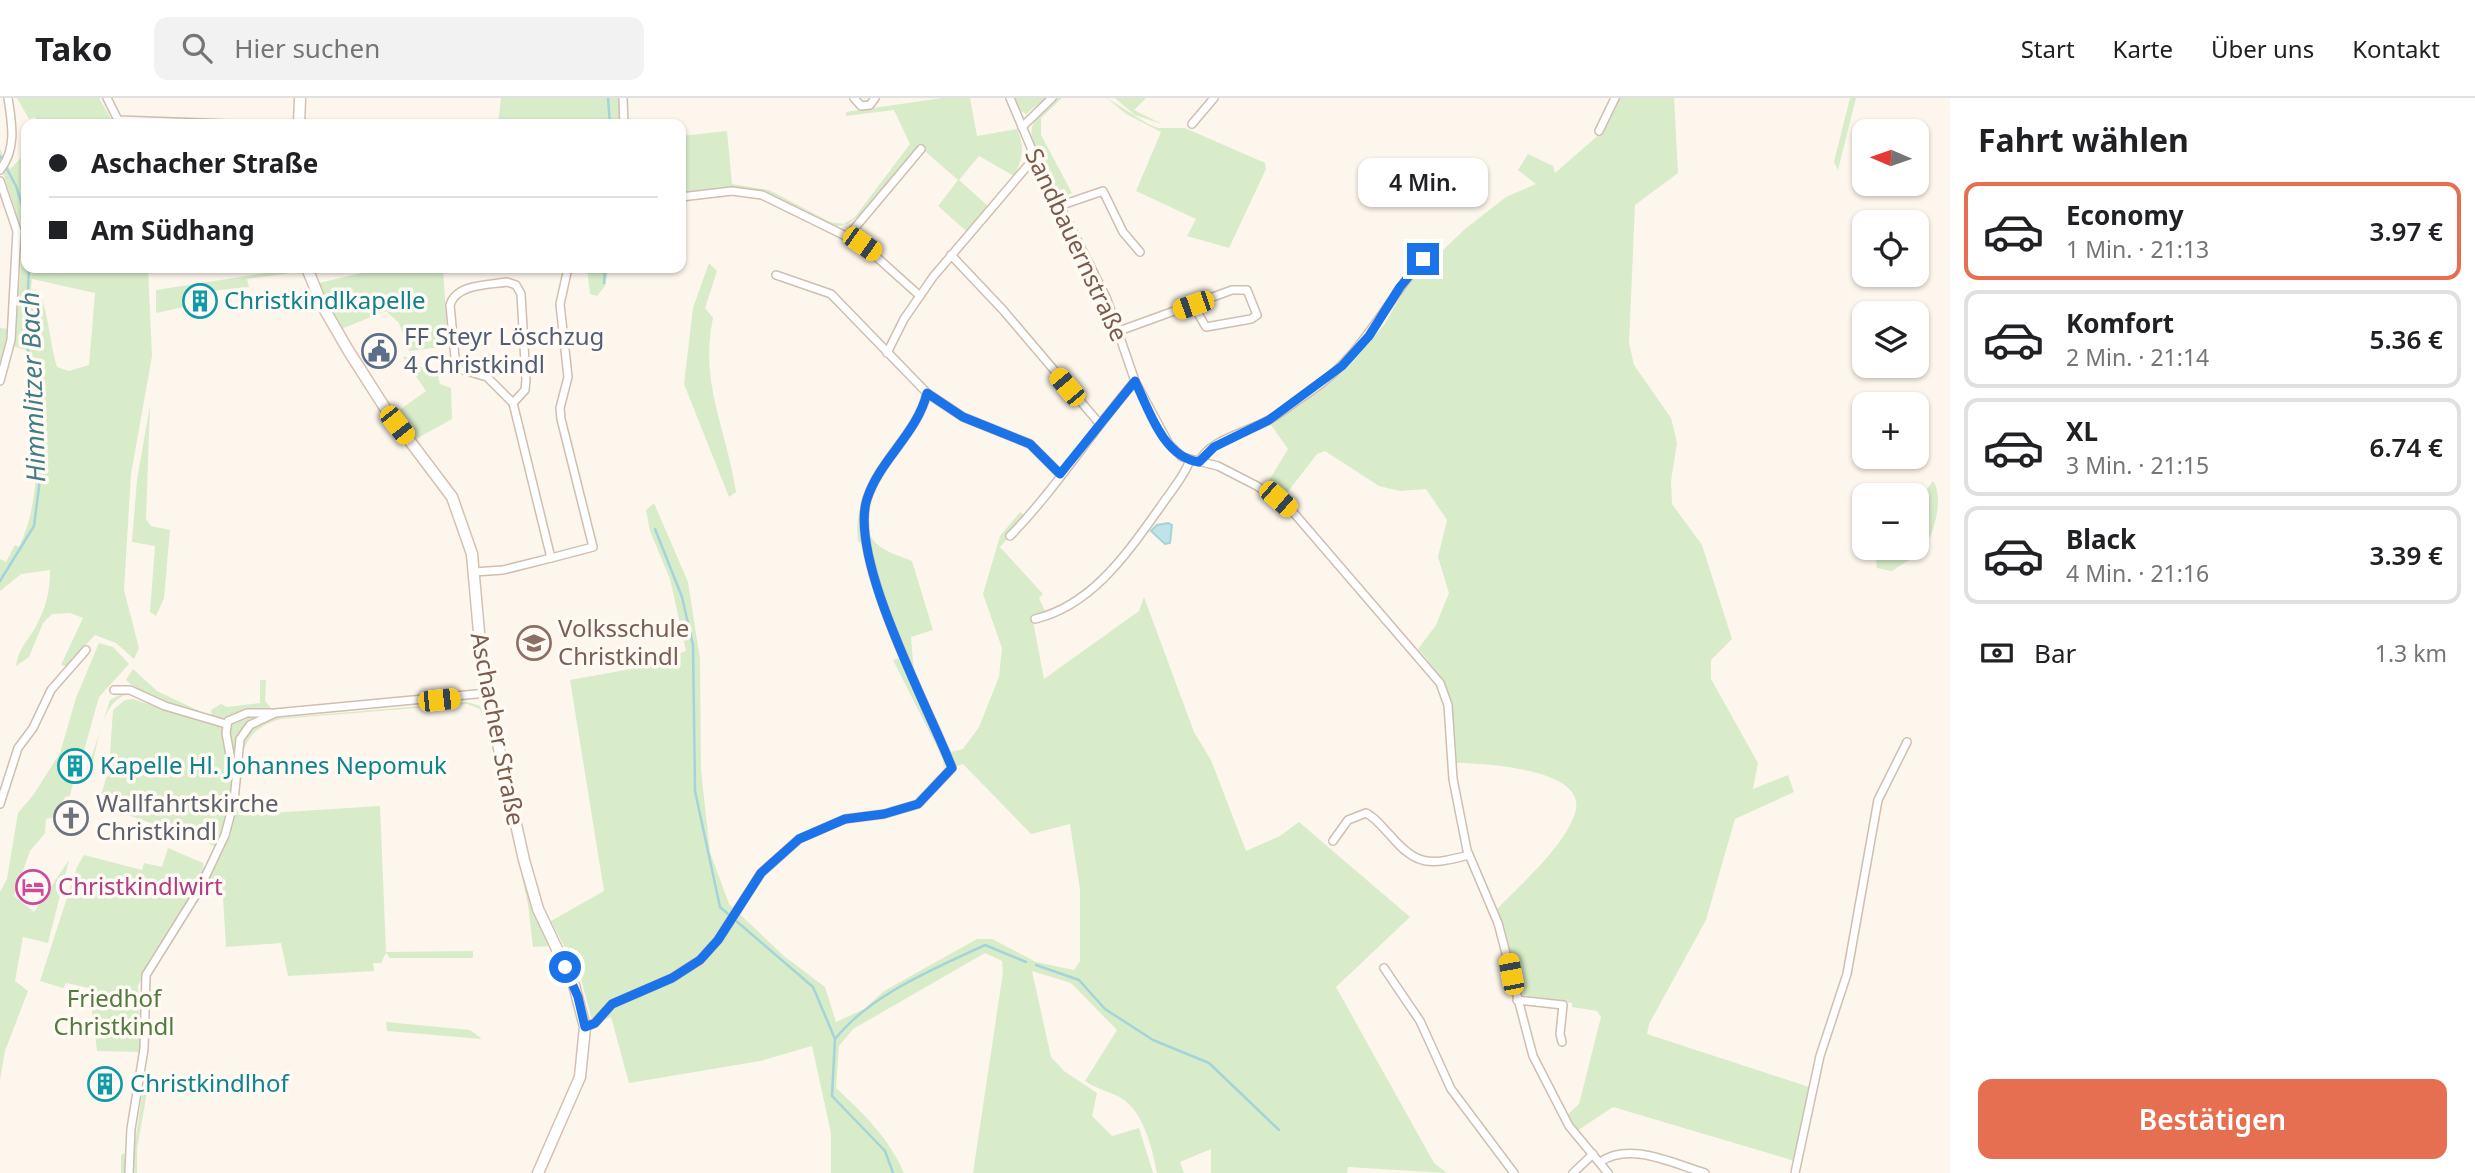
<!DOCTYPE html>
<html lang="de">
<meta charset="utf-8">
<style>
:root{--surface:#fff;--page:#f2f2f2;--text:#202124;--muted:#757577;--line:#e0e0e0;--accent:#e76f51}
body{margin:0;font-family:"Noto Sans",sans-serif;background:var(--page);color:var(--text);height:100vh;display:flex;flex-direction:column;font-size:26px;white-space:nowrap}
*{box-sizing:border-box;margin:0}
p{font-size:23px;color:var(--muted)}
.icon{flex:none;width:38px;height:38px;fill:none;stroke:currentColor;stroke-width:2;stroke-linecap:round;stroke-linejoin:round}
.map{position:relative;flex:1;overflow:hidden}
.drawer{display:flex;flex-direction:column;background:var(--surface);width:525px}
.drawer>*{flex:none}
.hud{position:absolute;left:21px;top:21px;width:665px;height:154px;border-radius:14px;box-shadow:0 2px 5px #0004;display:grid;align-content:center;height:154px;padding:0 28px;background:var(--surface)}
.needle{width:46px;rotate:272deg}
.buttons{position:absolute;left:1852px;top:21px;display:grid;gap:14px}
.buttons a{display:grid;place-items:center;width:77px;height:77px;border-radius:14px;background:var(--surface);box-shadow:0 2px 5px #0004;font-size:35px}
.end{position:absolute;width:32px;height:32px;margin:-16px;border:9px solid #1a73e8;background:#fff;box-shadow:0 0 0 4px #fff}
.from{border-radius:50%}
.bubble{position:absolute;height:49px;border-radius:14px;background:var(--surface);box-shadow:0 2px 5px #0004;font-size:23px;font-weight:600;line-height:49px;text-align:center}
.car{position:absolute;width:21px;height:42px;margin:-21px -10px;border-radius:9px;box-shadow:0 0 5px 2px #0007;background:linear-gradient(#f5c518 24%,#345 0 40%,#f5c518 0 76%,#345 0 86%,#f5c518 0)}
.hud b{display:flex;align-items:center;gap:24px;height:66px;font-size:26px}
.hud b+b{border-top:2px solid var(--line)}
.hud i{width:18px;height:18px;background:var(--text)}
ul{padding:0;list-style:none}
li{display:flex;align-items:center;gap:21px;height:98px;margin:0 14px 10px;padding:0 14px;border:4px solid var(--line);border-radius:14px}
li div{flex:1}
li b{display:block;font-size:26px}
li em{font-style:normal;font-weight:600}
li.selected{border-color:var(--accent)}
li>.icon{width:63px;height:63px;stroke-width:1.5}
h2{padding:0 28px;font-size:32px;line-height:84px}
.pay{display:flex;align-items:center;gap:18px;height:77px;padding:0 28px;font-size:26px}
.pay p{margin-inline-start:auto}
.cta{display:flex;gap:14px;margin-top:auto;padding:14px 28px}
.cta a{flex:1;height:80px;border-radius:14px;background:var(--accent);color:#fff;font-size:28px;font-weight:600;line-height:80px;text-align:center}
header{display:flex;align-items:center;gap:42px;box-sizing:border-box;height:98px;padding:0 35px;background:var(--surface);border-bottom:2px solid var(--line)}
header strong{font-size:33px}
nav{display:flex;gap:38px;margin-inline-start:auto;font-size:24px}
.search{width:490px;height:63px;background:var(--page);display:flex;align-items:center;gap:18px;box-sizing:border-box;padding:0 24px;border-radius:14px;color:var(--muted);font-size:26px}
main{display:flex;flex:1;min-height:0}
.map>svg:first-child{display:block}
.green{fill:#d8ecc9;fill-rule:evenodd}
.water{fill:#bfe3e8;stroke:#a5d3da;stroke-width:2}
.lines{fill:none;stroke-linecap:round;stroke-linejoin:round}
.stream{stroke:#a5d3da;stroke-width:2.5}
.street-casing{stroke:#d1beb0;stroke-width:10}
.secondary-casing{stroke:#d6c0b0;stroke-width:13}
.street{stroke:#fff;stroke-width:7}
.secondary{stroke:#fff;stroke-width:10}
.route{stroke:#1a73e8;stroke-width:9}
.labels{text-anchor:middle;stroke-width:7;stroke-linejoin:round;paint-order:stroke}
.street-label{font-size:24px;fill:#7a5c4d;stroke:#fffaf3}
.culture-label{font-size:24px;fill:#0d838f;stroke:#fffaf3;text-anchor:start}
.service-label{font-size:24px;fill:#4e5e75;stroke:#fffaf3;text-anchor:start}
.education-label{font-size:24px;fill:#785e54;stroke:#fffaf3;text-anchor:start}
.worship-label{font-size:24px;fill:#5b616d;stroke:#fffaf3;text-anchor:start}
.hotel-label{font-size:24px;fill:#b23c85;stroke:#fffaf3;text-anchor:start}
.park-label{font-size:24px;fill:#537a41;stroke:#fffaf3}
.water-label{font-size:26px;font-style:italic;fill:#437c86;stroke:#fffaf3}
</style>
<header>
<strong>Tako</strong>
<div class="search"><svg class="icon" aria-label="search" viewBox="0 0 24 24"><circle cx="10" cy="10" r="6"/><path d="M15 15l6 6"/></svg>Hier suchen</div>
<nav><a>Start</a><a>Karte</a><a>Über uns</a><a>Kontakt</a></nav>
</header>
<main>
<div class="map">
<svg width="1950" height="1075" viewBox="0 0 1950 1075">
<rect width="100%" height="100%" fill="#fdf6ec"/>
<g class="green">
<polygon points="17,0 99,0 114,26 38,26 35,19 29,21"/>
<polygon points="501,0 619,0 619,26 498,26"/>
<path d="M942 0H970L977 38 1017 31C1025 49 1023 61 1014 78L979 58 959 82 989 109 966 133 938 108 958 82 920 49C904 68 861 130 836 128 767 98 761 82 681 95V38L727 33 732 86 769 92 830 124 844 126 855 119 910 46 894 12 846 18V14Z"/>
<polygon points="1015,0 1046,0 1026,16 1021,13"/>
<path d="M1057 0H1062L1041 20V37L1072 95 1063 99C1055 90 1050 77 1044 66 1026 32 1025 28 1057 0Z"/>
<polygon points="1107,0 1148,26 1158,30 1185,30 1265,65 1266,71 1229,150 1187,138 1196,121 1136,93 1161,34 1126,16"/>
<polygon points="1115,0 1146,0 1134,12 1162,26 1135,17"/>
<path d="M1618 0H1674L1678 75 1635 107 1629 245 1634 267 1671 320 1677 345 1671 383 1672 406 1702 447 1732 541 1711 562V581L1758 665 1753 691 1788 677 1794 694 1735 721 1706 822 1649 926 1647 936 1812 990 1795 1063 1613 1009 1577 1033 1566 1018 1579 1006 1601 919 1597 913 1572 909V905L1522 897 1497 811C1522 785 1564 749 1575 715 1590 670 1480 665 1455 665 1451 607 1458 597 1418 551L1436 527 1449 495 1438 459 1447 422 1426 391 1400 393 1379 388 1325 353 1317 356 1283 400 1266 387 1288 351 1269 324 1347 270 1384 227 1407 187 1465 131 1506 99 1536 86 1518 72 1528 56 1553 68 1555 75 1602 34Z"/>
<polygon points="1850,0 1856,0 1838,72 1834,64"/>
<path d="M0 51 10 71 21 60 26 71V170H148L152 258 131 376 124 492 139 550 134 561 116 545 95 537 66 568 61 567 83 520 70 515 52 516 43 525 29 559 16 568C18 551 27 544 35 530 46 510 50 494 50 472L21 476 0 493V461L6 464 15 447 19 449C48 388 33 317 26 252L13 248C16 211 25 167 19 129 15 102 0 78 0 51ZM32 181 95 195 89 267 69 273 57 269C50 248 48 208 38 193L31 191Z"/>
<path d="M709 165 717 173 705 210 713 220C699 285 727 332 736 394L729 399 684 286 693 210Z"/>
<polygon points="297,170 299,174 247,181 249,189 210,193 206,208 184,209 156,215 156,192"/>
<polygon points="312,170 319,185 383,170 443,170 448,248 409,253 399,225 386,213 341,231 325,203"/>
<polygon points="587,170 609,170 605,188 597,198 590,196"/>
<polygon points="0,230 8,231 0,271"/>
<polygon points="403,259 409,259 419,268 437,274 440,286 451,290 452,321 414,342 394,316 426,293"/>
<polygon points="150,307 146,421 151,428 170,432 164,500 156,518 150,514 155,448 132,444 137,382"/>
<path d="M903 334 863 406 860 423 865 448 858 443C853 400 878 366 903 334Z"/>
<path d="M909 337C909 344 900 351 895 358 879 379 849 430 882 450 891 456 903 459 912 463L933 532 911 539 914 576 951 654 963 651 979 629 999 579 1002 550 983 496 1000 438 1020 414 1027 419 1000 449 1043 496 1039 500 1046 515 1033 519V523L1044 581 1139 513 1144 499 1194 634 1211 662 1246 753 1280 738 1299 724 1410 819 1336 889 1434 1065 1447 1075 1348 1069 1347 1075H1211V1051L1180 1064 1184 1075H1157C1152 1050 1144 1014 1121 1000 1109 993 1096 991 1085 983L1117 932 1071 885 1032 873 1051 959 1064 973 1097 995 1092 1018 1112 1038 1139 1030 1153 1075H973L1003 874 1002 863 985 855 853 931 839 948 836 990C864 1016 889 1040 904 1075H831V1035L812 948 760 963 629 985 611 919 593 926 581 881 551 823 604 793 570 582 631 571 686 553 670 481 650 433 646 412 654 405 688 484 700 561 701 672 710 754 729 806 784 858 825 889 836 924 864 911 884 893 977 841H992L1036 864 1074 872 1080 863V792L1070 726 1031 736 963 666 955 669C926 607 898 546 879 479 873 459 863 437 866 416 869 386 890 360 909 337Z"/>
<path d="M1933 383C1944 398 1935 436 1923 450 1915 460 1902 466 1892 473L1877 470 1876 463 1885 450H1916V406Z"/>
<polygon points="99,545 113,549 129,566 99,599 83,656 74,664 71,676 74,681 70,698 65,699 55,719 46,721 45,735 30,753 14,798 34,814 69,762 48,845 23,839 15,883 28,893 5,953 0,982 0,794 7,781 18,715 34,696 60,655 76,600"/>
<polygon points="900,560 946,660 944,671 943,661 893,562"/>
<path d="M133 571 157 593 212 619 211 612 221 606 227 609 260 605V582H266L265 603 280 620 467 604 480 608 492 633 526 792 550 848 533 849 528 807 493 645 480 611 467 606 281 621C229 635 244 675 238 717L380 708 386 854 473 853V860H390L386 855 381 865H373L374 873 288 878 281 845 226 849 222 783 208 781 223 751 95 705 96 701H100L109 670 113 612 125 602 133 601 212 627V619C184 610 148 603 126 582Z"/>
<path d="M126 594 132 595C101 600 99 643 92 668L89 667 110 602Z"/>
<polygon points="168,750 203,765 204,777 150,861 138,888 141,954 97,953 89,890 66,885 63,890 40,883 77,769 84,757 142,772 144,765 162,769"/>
<polygon points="386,924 470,932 482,941 387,933"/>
<polygon points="145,977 150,977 137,1051 137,1075 121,1075 121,1057 134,1051"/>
</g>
<polygon class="water" points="1168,425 1172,427 1170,445 1165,446 1151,433 1157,427"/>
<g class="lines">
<g class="stream">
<polyline points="608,0 610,26"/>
<polyline points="0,58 16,88 26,119"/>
<polyline points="604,185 605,170"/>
<polyline points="655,431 682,499 693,547 695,693 720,809 813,889 835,941 832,998 885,1053 893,1075"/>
<polyline points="0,483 34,428 39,389 40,354 26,235 29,170"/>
<polyline points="1036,867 1079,882 1105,911 1153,942 1209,965 1279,1032"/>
<path d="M835 941C871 896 934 871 985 847L1026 864"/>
</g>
<g class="street-casing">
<g id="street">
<polyline points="107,0 118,22 228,26"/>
<polyline points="623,0 624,26"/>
<polyline points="854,0 861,8 870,7 875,0"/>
<polyline points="1010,0 1035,59 1106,199 1135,283 1169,346 1182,359 1218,368 1257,388 1293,414 1440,585 1448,607 1453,681 1467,752 1498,825 1533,958 1569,1028 1608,1075"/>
<polyline points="1192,26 1214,0"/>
<polyline points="1022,29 1052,0"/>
<polyline points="1599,33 1615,0"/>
<path d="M0 72C17 51 12 25 8 0"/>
<polyline points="0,83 17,133 11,242 0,283"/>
<polyline points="681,99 732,93 762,97 862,146 920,198"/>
<polyline points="1062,107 1103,93 1123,134 1140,154"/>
<polyline points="848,138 921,51"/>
<polyline points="951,157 1003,212 1099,325"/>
<polyline points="776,177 831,196 927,295 963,319 1030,346 1060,376"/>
<path d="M507 184 516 187 521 196 526 282 525 292 513 305 487 279 456 270 450 207C456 186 488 187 507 184Z"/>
<polyline points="1119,233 1232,192 1247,192 1257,217 1251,221 1206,229 1193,207"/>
<polyline points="887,255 904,221 933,179 1035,59"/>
<path d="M1199 364C1209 342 1247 334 1267 323 1282 315 1296 303 1311 293 1368 254 1388 195 1435 149"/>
<path d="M1010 438C1056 391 1092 333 1135 283"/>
<polyline points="551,460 593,449 561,321 560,310 568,279 560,206 568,170"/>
<polyline points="474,474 503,472 551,460 513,305"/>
<path d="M1035 521C1093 507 1128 454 1161 408 1171 393 1184 379 1190 362"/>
<polyline points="114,592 130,592 165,608 226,626"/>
<polyline points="233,673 226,635 228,623 247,615 271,615"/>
<polyline points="0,706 18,650 33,630 51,592 86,552"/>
<path d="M1333 743 1348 722 1366 715C1376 720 1382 729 1390 737 1417 769 1430 767 1469 757"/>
<polyline points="1384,870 1420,923 1451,991 1514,1075"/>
<polyline points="1517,902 1563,907 1560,936 1562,944"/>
<path d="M585 929 595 925 612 906 672 880 700 862 718 842 761 775 799 741 845 721 884 716 918 706 952 670C929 610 848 460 867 401 880 361 917 336 927 295"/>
<path d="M1600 1064C1630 1043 1674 1066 1705 1075"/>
<polyline points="129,1075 131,1031 144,951 146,877 199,792 225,737 234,703 240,641 250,627 275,615 487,595"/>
<polyline points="1573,1075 1593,1056"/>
<polyline points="1795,1075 1820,958 1847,876 1878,702 1907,644"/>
</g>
</g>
<g class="secondary-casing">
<g id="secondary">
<polyline points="299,26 300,0"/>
<polyline points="307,170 322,207 348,252 385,310 452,399 472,456 483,579 524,762 538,811 574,887 585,929 580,979 538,1075"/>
</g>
</g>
<use href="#street" class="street"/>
<use href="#secondary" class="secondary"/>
</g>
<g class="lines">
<path class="route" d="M565 869 578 899 585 929 595 925 612 906 672 880 700 862 718 842 761 775 799 741 845 721 884 716 918 706 952 670C929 610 848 461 867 401 880 361 917 336 927 295L963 319 1030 346 1060 376 1135 283C1149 312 1163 359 1199 364L1214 349 1269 322 1342 268 1369 238 1400 189 1423 161"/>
</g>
<defs>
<g id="building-ring" transform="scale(1.75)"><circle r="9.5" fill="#fffaf3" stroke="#0f9aa8" stroke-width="1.5"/><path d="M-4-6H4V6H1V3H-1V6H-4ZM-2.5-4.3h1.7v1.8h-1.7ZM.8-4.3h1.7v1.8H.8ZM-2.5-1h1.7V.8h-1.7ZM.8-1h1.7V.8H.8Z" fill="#0f9aa8"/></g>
<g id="civic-ring" transform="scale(1.75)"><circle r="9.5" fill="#fffaf3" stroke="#5c6f8a" stroke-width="1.5"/><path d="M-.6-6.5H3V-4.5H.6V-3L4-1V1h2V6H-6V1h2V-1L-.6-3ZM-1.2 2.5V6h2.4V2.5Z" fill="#5c6f8a"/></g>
<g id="school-ring" transform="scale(1.75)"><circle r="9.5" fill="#fffaf3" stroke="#8d6e63" stroke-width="1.5"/><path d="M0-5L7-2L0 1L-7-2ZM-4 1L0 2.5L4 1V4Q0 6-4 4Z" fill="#8d6e63"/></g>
<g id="church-ring" transform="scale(1.75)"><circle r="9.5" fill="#fffaf3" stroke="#6b7280" stroke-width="1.5"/><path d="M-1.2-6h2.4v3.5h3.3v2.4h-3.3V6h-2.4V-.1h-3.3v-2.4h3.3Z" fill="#6b7280"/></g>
<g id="hotel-ring" transform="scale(1.75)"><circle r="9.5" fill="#fffaf3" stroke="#d1479c" stroke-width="1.5"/><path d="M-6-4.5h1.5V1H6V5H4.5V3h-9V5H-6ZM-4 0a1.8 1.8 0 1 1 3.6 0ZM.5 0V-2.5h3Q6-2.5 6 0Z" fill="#d1479c"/></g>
</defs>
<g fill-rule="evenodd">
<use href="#building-ring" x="200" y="203"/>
<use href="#civic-ring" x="379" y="253"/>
<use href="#school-ring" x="534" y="545"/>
<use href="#building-ring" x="75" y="668"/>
<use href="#church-ring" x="71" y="720"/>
<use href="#hotel-ring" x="33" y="789"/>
<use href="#building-ring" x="105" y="986"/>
</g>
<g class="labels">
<g class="street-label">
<text transform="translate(1076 147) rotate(65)" y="8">Sandbauernstraße</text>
<text transform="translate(497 631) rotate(79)" y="8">Aschacher Straße</text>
</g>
<g class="culture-label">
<text x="224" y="211">Christkindlkapelle</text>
<text x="100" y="676">Kapelle Hl. Johannes Nepomuk</text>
<text x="130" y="994">Christkindlhof</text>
</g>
<g class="service-label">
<text x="404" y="247">FF Steyr Löschzug<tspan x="404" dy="28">4 Christkindl</tspan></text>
</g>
<g class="education-label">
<text x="558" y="539">Volksschule<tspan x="558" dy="28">Christkindl</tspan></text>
</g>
<g class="worship-label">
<text x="96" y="714">Wallfahrtskirche<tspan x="96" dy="28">Christkindl</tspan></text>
</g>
<g class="hotel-label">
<text x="58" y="797">Christkindlwirt</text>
</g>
<g class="park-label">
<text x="114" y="909">Friedhof<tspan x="114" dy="28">Christkindl</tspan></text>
</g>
<g class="water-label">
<text transform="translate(33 289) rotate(-92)" y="9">Himmlitzer Bach</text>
</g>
</g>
</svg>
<div class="buttons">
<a><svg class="needle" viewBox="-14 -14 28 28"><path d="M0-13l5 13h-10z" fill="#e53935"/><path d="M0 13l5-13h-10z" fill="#757577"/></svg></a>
<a><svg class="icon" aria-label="locate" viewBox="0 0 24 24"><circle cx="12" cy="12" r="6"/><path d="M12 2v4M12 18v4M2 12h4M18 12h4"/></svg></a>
<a><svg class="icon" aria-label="layers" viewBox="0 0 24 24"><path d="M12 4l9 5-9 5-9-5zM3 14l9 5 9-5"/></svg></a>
<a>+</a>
<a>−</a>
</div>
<i class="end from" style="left:565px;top:869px"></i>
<i class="end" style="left:1423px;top:161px"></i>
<div class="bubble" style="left:1358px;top:60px;width:130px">4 Min.</div>
<i class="car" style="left:862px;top:146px;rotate:125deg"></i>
<i class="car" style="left:1193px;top:207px;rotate:251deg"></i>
<i class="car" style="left:1067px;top:289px;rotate:320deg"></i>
<i class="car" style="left:397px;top:327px;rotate:142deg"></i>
<i class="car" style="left:1278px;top:401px;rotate:131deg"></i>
<i class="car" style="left:439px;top:602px;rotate:84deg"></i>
<i class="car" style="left:1511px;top:876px;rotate:349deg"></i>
<div class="hud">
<b><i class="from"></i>Aschacher Straße</b>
<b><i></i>Am Südhang</b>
</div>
</div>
<section class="drawer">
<h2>Fahrt wählen</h2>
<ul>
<li class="selected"><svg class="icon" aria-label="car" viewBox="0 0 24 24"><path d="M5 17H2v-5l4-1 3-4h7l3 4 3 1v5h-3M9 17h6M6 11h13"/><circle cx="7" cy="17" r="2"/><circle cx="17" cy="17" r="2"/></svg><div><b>Economy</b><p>1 Min. · 21:13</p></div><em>3.97 €</em></li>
<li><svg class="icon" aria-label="car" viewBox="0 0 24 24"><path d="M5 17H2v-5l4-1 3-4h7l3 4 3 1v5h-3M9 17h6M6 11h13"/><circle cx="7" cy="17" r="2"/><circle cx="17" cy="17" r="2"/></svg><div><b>Komfort</b><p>2 Min. · 21:14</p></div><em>5.36 €</em></li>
<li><svg class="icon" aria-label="car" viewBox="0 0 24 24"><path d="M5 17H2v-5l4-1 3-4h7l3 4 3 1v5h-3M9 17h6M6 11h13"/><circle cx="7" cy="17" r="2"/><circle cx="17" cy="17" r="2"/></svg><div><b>XL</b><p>3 Min. · 21:15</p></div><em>6.74 €</em></li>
<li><svg class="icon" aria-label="car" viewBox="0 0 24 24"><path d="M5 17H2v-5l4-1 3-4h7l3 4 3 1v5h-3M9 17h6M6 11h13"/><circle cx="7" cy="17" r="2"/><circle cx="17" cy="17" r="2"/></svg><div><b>Black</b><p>4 Min. · 21:16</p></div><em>3.39 €</em></li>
</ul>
<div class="pay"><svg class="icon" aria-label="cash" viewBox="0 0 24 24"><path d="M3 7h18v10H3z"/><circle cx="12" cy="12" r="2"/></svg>Bar<p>1.3 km</p></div>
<div class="cta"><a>Bestätigen</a></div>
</section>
</main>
